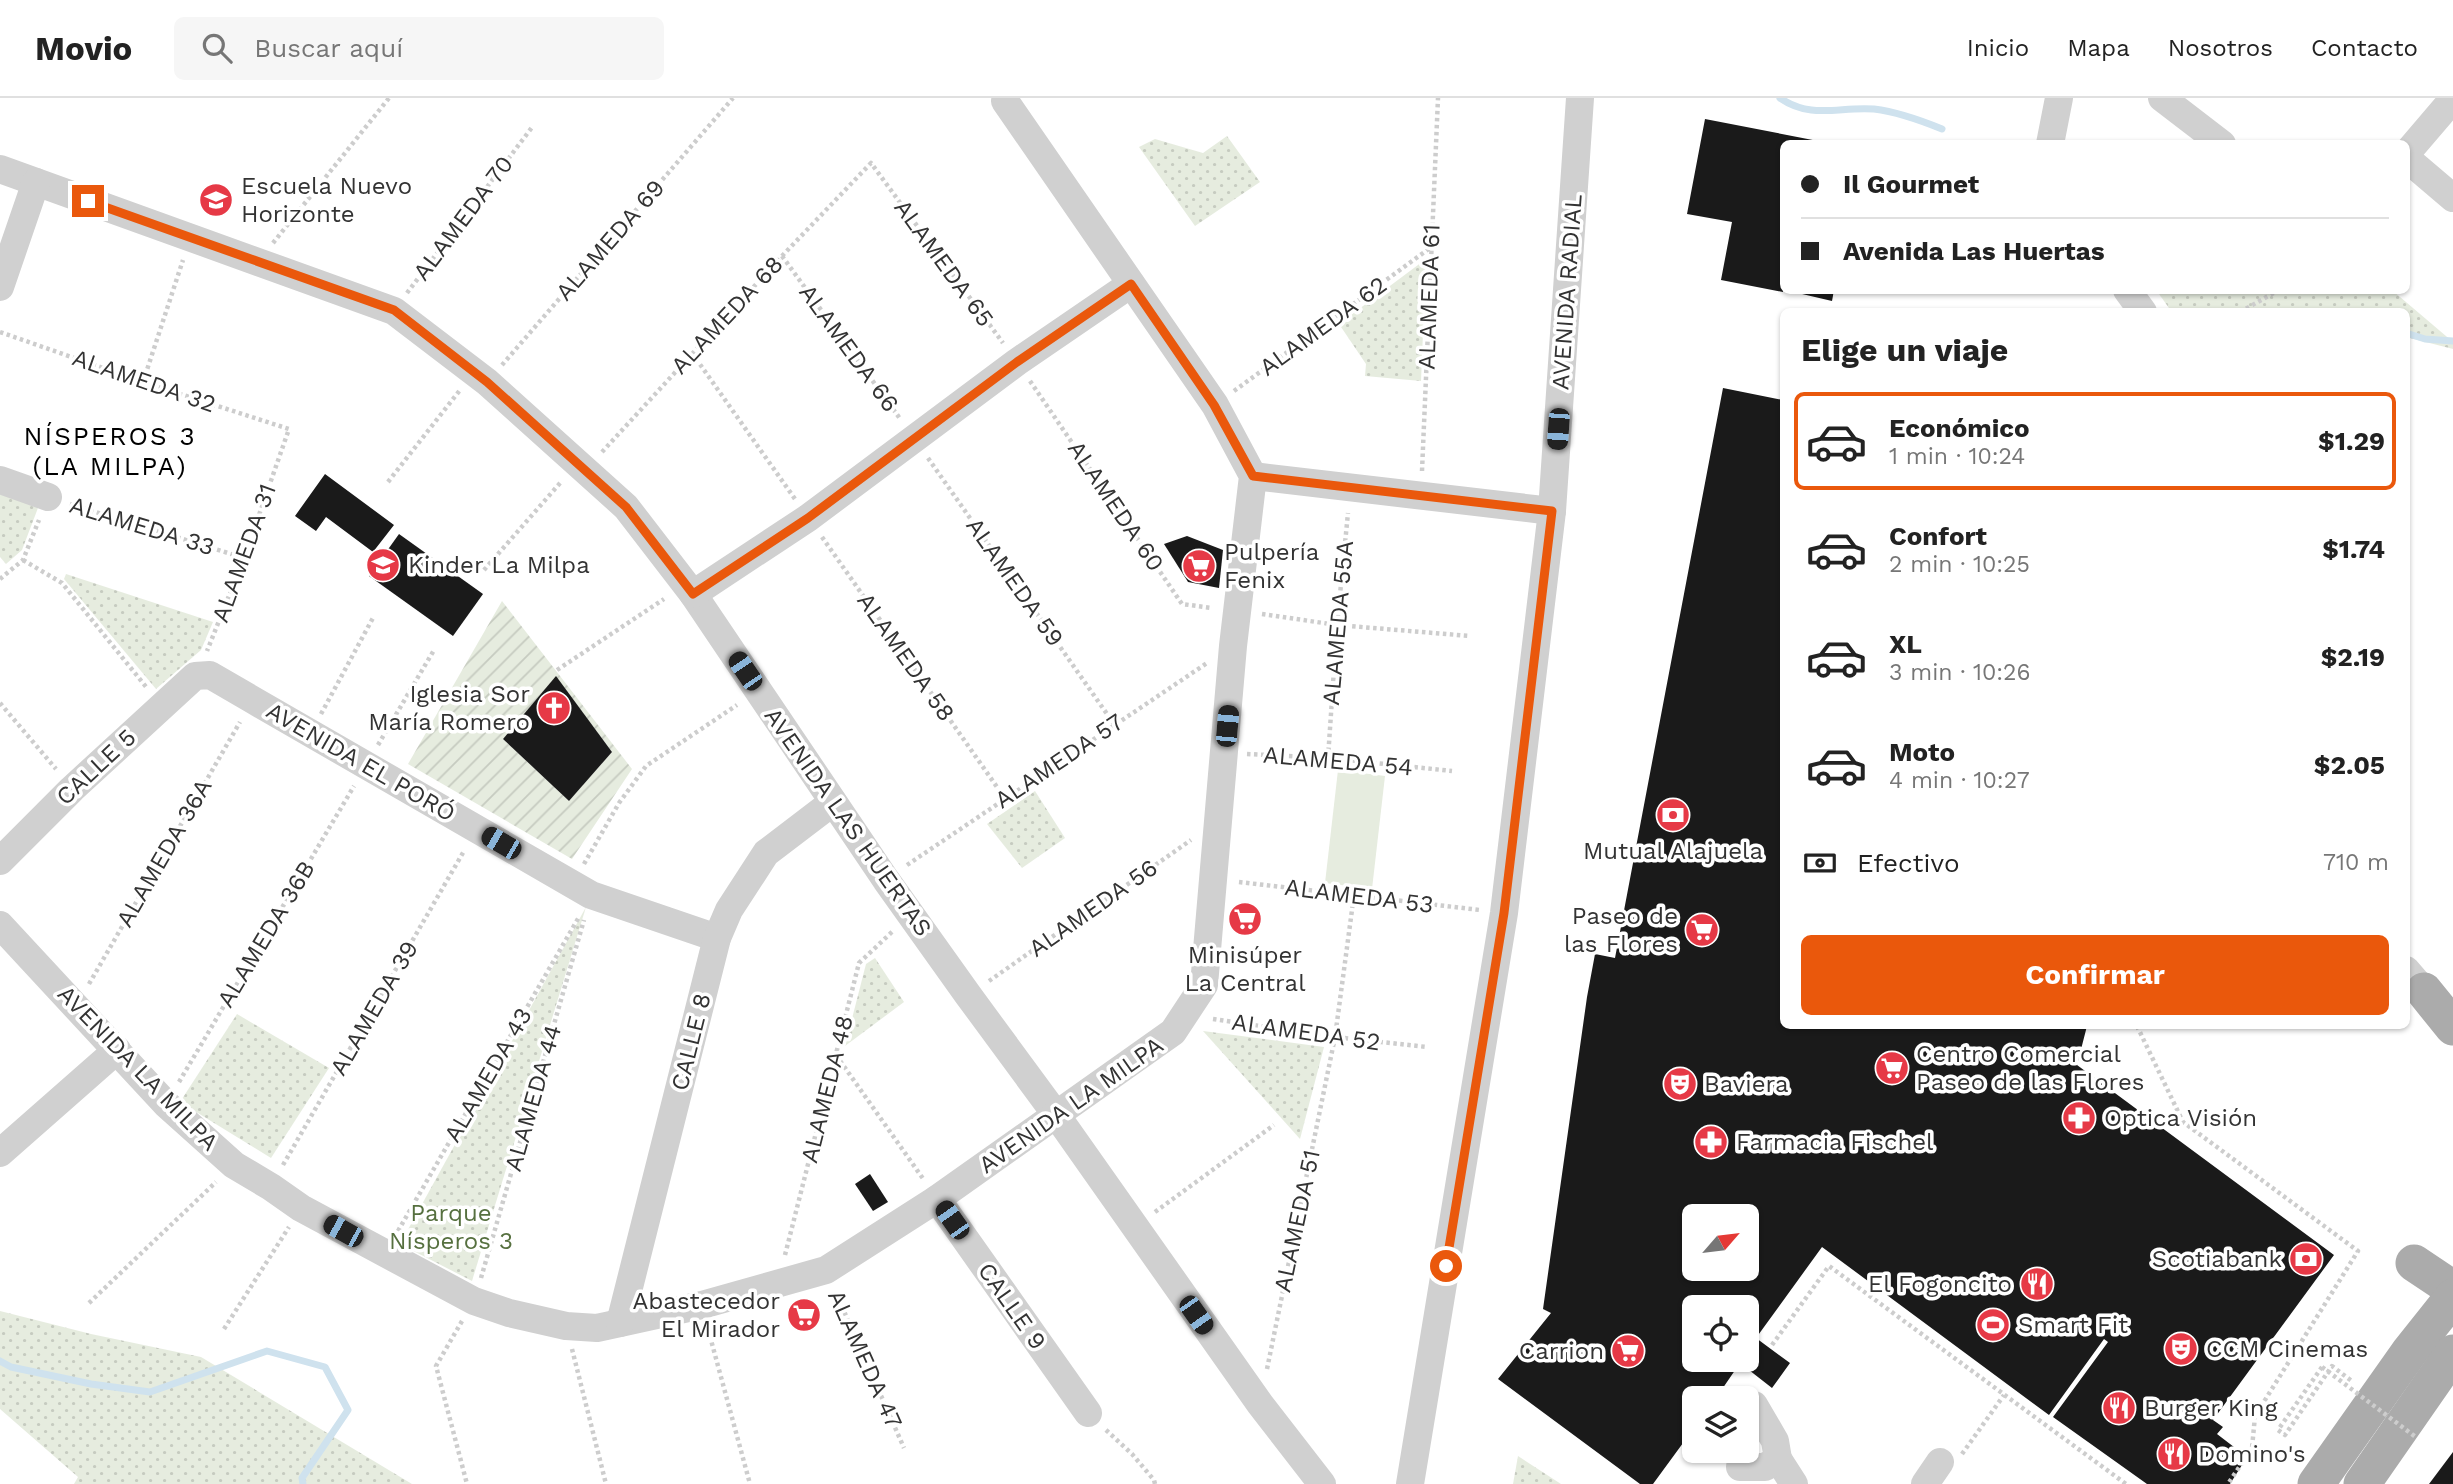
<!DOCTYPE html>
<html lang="es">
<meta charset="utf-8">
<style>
:root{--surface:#fff;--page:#f6f6f6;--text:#222;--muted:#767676;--line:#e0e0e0;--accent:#ea580c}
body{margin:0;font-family:"Work Sans",sans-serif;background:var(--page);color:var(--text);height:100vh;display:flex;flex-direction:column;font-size:26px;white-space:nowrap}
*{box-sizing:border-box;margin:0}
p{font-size:23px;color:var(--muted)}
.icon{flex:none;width:38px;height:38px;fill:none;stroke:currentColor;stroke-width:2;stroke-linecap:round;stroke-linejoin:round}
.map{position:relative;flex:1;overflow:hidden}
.drawer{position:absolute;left:1780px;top:210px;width:630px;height:721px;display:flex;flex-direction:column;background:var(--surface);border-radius:10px;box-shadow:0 2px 5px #0004}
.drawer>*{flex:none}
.top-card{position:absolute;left:1780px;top:42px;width:630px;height:154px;border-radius:10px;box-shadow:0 2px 5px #0004;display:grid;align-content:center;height:154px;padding:0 21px;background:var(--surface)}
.needle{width:46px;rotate:62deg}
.tools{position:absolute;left:1682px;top:1106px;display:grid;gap:14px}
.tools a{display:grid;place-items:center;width:77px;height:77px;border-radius:10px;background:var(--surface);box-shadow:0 2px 5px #0004;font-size:35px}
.end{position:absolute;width:32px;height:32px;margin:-16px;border:9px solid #ea580c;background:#fff;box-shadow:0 0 0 4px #fff}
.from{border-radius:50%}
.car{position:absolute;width:21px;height:42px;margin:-21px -10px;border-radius:9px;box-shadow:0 0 5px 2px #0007;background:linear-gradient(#222 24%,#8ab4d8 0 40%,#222 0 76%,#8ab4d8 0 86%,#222 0)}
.top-card b{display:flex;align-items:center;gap:24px;height:66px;font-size:26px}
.top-card b+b{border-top:2px solid var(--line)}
.top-card i{width:18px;height:18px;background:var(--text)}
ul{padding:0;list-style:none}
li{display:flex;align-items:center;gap:21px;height:98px;margin:0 14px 10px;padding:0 7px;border:4px solid transparent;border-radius:10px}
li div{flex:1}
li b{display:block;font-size:26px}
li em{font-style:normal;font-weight:700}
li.selected{border-color:var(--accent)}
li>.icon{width:63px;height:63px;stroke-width:1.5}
h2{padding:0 21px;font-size:32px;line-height:84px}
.pay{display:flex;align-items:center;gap:18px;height:77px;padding:0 21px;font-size:26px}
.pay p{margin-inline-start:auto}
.action{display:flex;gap:14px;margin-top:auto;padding:14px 21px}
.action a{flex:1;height:80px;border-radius:10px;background:var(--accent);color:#fff;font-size:28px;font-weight:700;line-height:80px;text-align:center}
header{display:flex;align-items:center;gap:42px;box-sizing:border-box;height:98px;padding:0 35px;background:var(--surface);border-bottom:2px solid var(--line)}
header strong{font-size:33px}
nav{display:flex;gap:38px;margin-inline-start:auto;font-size:24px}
.search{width:490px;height:63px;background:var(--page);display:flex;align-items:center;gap:18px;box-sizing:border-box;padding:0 24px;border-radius:10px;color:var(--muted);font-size:26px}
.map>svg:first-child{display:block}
.grass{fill:url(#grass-dots)}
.garden{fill:url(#garden-furrows);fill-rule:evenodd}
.pitch{fill:#e6ecdf}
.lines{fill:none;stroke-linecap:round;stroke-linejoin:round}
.stream{stroke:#cfe2ee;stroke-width:7}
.building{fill:#1a1a1a;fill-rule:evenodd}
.path{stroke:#cdcdcd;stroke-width:4.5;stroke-dasharray:3.5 3.5;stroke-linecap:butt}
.minor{stroke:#d0d0d0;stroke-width:28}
.major{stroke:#ababab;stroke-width:37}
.path-bridge{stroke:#cdcdcd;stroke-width:4.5;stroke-dasharray:3.5 3.5;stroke-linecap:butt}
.route{stroke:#ea580c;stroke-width:9}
.labels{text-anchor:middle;stroke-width:7;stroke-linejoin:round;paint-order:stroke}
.poi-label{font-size:24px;fill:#333;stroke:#fff;text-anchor:start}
.street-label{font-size:24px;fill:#333;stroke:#fff}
.park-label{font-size:24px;fill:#56703f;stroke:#fff}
.neighbourhood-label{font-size:26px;letter-spacing:2px;fill:#000;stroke:#fff}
</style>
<header>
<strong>Movio</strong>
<div class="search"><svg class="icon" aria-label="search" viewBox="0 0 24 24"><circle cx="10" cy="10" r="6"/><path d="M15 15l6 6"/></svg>Buscar aquí</div>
<nav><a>Inicio</a><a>Mapa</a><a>Nosotros</a><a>Contacto</a></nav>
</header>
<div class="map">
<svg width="2453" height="1386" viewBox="0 0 2453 1386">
<defs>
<pattern id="grass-dots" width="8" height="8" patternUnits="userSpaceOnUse" patternTransform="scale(1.75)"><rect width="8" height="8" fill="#e6ecdf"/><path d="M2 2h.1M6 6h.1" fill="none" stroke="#c6cbc0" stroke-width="1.8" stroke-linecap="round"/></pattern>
<pattern id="garden-furrows" width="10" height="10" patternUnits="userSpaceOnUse" patternTransform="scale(1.75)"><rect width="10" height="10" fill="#e6ecdf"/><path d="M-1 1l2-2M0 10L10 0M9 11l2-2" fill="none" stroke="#c6cbc0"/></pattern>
</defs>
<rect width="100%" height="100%" fill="#fff"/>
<g class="grass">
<polygon points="1227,38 1260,84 1195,128 1139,49 1155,41 1203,55"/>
<polygon points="1426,161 1421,283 1365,278 1366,266 1339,226"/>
<polygon points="2157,193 2393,193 2453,244 2453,251 2406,239 2406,214 2171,213"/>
<polygon points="0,389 41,402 22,452 6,466 0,459"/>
<polygon points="66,476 213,524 201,552 156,591 64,481"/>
<polygon points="1035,693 1065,740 1022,770 987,726"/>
<polygon points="586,809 472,1183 400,1146"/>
<polygon points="875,860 904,904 845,948 866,866"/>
<polygon points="237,916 329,970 271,1060 180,1004"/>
<polygon points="1203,933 1324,949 1300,1041"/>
<polygon points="0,1213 91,1236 201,1259 412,1386 74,1386 78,1379 0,1311"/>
<polygon points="1518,1358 1561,1386 1513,1386"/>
</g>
<path class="garden" d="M502 503 632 671 572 761 408 666ZM556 579 612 654 569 703 503 641Z"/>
<polygon class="pitch" points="1338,672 1385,678 1372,791 1325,785"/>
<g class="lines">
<g class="stream">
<path d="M1780 0C1812 22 1840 8 1874 11 1898 14 1920 22 1942 31"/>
<polyline points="2406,235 2425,241 2453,243"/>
<polyline points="0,1263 11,1269 91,1286 150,1294 267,1253 325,1269 348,1312 302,1380 303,1386"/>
</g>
</g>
<g class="building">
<polygon points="1705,21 1823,44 1783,46 1783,194 1721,182 1732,124 1687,116"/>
<polygon points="1785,192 1834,192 1832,203"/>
<path d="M1723 290 1783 302V928H2087L2077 967 2334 1157 2213 1322 2223 1329 2217 1336 2247 1359 2230 1386H2147L2053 1319 2108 1244 2104 1241 2049 1317 1822 1149 1756 1240 1790 1265 1772 1290 1740 1265 1716 1300H1694V1330L1653 1386H1640L1498 1281 1551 1215 1543 1211 1587 899 1595 856 1615 860ZM1694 1118H1746V1171H1694ZM1694 1209H1746V1262H1694Z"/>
<polygon points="325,376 394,427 373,454 326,419 316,433 295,418"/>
<polygon points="399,436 483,496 453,538 369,478"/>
<polygon points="1187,438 1223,452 1219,490 1188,484 1164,446"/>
<polygon points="556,578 612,654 569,703 503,641"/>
<polygon points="870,1076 888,1104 873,1113 855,1086"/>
<polygon points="2453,1354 2453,1386 2429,1386"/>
</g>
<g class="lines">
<g class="path">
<polyline points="273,145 389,0"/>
<polyline points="782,158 901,322"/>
<polyline points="407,195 533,28"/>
<polyline points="2240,214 2279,192"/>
<polyline points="0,234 143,284 289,331 244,460 207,553"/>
<polyline points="692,255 795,401"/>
<polyline points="502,267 733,0"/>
<polyline points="1030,283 1182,506 1212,510"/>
<polyline points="143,284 183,162"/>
<polyline points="1234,293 1430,150"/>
<polyline points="602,354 782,158 871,65 1003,245"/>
<polyline points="928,360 1114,626"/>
<polyline points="1422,373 1438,0"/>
<polyline points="388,384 460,292"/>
<polyline points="70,406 244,460"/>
<polyline points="822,439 1004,699"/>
<polyline points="23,462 62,485 147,590"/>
<polyline points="484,472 561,384"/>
<polyline points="0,481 23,462 39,422"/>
<polyline points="1262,516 1337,527 1470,538"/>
<polyline points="557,572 664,501"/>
<polyline points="0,605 56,671"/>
<polyline points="321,616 374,518"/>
<polyline points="378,647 434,552"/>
<polyline points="1247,656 1328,660 1452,673"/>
<polyline points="1328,660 1337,527 1348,415"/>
<polyline points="584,766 619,705 646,668 737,607"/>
<polyline points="907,767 1207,565"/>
<polyline points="1239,784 1480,812"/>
<polyline points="989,883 1191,742"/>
<polyline points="89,886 240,624"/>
<polyline points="1213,921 1335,939 1427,949"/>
<polyline points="2137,928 2183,1024 2358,1153 2255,1318 2252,1350 2228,1386"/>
<polyline points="836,957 924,1082"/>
<polyline points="179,984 354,688"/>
<polyline points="283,1067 464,753"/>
<polyline points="1155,1114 1274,1027"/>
<polyline points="398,1133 579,819"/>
<polyline points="785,1157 859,865 893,833"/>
<polyline points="481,1180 584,822"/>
<polyline points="836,1195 904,1350"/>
<polyline points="89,1205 216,1084"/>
<polyline points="462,1223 436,1268 467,1386"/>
<polyline points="224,1231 289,1129"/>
<polyline points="708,1231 750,1386"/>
<polyline points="1772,1247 1829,1168 2126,1386"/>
<polyline points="572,1251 606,1386"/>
<polyline points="2322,1269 2278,1332 2285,1337 2332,1268 2353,1284"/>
<polyline points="1267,1271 1335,939 1354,797"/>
<polyline points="1106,1332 1132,1356 1154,1382 1155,1386"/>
<polyline points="1962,1356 2004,1297"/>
</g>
<g class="minor">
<polyline points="2162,0 2222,46"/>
<polyline points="2050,46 2059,0"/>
<polyline points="2406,56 2453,1"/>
<polyline points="2406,60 2453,100"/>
<polyline points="0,71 394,213 487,284 626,409 693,496 886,782 968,897 1057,1018 1260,1306 1322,1386"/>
<polyline points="0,189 36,84"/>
<polyline points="2127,192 2143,214"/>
<polyline points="1253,378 1552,413"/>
<polyline points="0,382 48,399"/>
<polyline points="693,496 808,420 1017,264 1131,186"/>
<polyline points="0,763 72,691 195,578 210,577 253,602 591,797 717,840"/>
<polyline points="0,827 166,1006 234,1067 271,1089 301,1110 474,1203 509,1215 566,1228 597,1230 620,1225 702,1207 826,1172 937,1101 1173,934 1204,887 1233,548 1253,378 1215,307 1005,3"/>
<polyline points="2406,872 2437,908"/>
<polyline points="0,1055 117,952"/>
<polyline points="937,1101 1088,1315"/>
<polyline points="620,1225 717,840 729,812 766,755 833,704"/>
<polyline points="1778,1361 1794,1386"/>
<polyline points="1740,1369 1765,1369 1778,1361 1775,1343 1754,1307"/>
<polyline points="1410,1386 1504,815 1552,413 1580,0"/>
<polyline points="1925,1386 1940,1364"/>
</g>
<g class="major">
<polyline points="2424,893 2453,929"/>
<polyline points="2414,1165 2453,1191"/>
<polyline points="2316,1386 2410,1253 2453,1199"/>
<polyline points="2362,1386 2453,1255"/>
</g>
<polyline class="path-bridge" points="2322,1269 2417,1340"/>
</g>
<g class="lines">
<polyline class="route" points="88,103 394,212 487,284 626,409 693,496 808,420 1017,264 1131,186 1214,307 1253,378 1552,413 1504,815 1446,1168"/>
</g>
<defs>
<g id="school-disc" transform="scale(1.75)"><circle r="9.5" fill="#e63946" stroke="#fff"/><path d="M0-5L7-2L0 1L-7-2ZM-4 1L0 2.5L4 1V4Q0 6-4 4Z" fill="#fff"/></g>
<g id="supermarket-disc" transform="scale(1.75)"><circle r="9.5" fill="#e63946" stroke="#fff"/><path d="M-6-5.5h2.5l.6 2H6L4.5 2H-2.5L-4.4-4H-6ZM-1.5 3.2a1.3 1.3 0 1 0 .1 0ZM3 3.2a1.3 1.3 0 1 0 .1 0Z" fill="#fff"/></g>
<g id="church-disc" transform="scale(1.75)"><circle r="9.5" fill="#e63946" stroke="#fff"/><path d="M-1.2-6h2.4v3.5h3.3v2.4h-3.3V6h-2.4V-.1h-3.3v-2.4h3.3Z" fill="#fff"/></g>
<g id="bank-disc" transform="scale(1.75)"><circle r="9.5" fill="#e63946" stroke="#fff"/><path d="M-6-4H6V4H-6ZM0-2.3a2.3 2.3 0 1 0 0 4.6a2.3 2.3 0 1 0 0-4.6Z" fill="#fff"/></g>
<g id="theatre-disc" transform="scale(1.75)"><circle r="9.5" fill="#e63946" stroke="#fff"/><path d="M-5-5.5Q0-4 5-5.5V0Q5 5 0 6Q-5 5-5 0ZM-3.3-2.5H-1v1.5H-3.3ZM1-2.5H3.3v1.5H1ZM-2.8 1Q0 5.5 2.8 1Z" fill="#fff"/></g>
<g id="pharmacy-disc" transform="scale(1.75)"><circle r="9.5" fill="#e63946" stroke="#fff"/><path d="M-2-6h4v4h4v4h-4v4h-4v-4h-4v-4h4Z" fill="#fff"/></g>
<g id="restaurant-disc" transform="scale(1.75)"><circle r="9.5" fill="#e63946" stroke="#fff"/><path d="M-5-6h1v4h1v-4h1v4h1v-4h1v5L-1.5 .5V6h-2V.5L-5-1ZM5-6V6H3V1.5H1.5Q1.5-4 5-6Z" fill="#fff"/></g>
<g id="stadium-disc" transform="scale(1.75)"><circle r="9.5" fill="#e63946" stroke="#fff"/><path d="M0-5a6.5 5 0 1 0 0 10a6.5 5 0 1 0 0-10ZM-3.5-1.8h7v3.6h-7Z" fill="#fff"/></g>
</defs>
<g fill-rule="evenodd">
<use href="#school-disc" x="216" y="102"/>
<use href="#school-disc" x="383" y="467"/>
<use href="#supermarket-disc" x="1199" y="468"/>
<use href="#church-disc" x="554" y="610"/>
<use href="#bank-disc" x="1673" y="717"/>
<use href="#supermarket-disc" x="1245" y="821"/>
<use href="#supermarket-disc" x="1702" y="832"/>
<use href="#supermarket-disc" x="1892" y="970"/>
<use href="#theatre-disc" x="1680" y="986"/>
<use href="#pharmacy-disc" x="2079" y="1020"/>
<use href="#pharmacy-disc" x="1711" y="1044"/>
<use href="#bank-disc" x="2306" y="1161"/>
<use href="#restaurant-disc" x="2037" y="1186"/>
<use href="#supermarket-disc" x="804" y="1217"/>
<use href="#stadium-disc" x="1993" y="1227"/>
<use href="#theatre-disc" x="2181" y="1251"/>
<use href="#supermarket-disc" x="1628" y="1253"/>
<use href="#restaurant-disc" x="2119" y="1310"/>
<use href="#restaurant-disc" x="2174" y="1356"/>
</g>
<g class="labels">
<g class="poi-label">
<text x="241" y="96">Escuela Nuevo<tspan x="241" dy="28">Horizonte</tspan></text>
<text x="1224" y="462">Pulpería<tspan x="1224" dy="28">Fenix</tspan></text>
<text x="408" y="475">Kinder La Milpa</text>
<text x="530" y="604" text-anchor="end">Iglesia Sor<tspan x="530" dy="28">María Romero</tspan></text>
<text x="1673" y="761" text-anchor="middle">Mutual Alajuela</text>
<text x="1678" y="826" text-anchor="end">Paseo de<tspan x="1678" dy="28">las Flores</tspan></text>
<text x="1245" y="865" text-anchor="middle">Minisúper<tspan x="1245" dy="28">La Central</tspan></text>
<text x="1916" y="964">Centro Comercial<tspan x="1916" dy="28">Paseo de las Flores</tspan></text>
<text x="1704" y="994">Baviera</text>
<text x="2104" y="1028">Optica Visión</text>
<text x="1736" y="1052">Farmacia Fischel</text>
<text x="2282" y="1169" text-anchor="end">Scotiabank</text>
<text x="2012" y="1194" text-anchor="end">El Fogoncito</text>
<text x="780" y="1211" text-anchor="end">Abastecedor<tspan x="780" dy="28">El Mirador</tspan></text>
<text x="2018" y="1235">Smart Fit</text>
<text x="2206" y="1259">CCM Cinemas</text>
<text x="1604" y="1261" text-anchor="end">Carrion</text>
<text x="2144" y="1318">Burger King</text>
<text x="2198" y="1364">Domino's</text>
</g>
<g class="street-label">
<text transform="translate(463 120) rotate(-53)" y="8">ALAMEDA 70</text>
<text transform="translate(610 142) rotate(-49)" y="8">ALAMEDA 69</text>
<text transform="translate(944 165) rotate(54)" y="8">ALAMEDA 65</text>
<text transform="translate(1567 194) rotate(-86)" y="8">AVENIDA RADIAL</text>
<text transform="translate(1429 199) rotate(-88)" y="8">ALAMEDA 61</text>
<text transform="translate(727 217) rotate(-47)" y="8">ALAMEDA 68</text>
<text transform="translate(1323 228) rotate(-36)" y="8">ALAMEDA 62</text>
<text transform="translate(849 250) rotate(54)" y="8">ALAMEDA 66</text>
<text transform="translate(144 283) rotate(19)" y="8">ALAMEDA 32</text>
<text transform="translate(1116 408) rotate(56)" y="8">ALAMEDA 60</text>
<text transform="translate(142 428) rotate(17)" y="8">ALAMEDA 33</text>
<text transform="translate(244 455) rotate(-70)" y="8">ALAMEDA 31</text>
<text transform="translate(1015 484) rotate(55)" y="8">ALAMEDA 59</text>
<text transform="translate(1338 525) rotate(-85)" y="8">ALAMEDA 55A</text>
<text transform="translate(906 559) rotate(55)" y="8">ALAMEDA 58</text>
<text transform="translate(1059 663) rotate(-34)" y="8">ALAMEDA 57</text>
<text transform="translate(1338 663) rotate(5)" y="8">ALAMEDA 54</text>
<text transform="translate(361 664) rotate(30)" y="8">AVENIDA EL PORÓ</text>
<text transform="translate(96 669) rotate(-43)" y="8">CALLE 5</text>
<text transform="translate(848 724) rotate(55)" y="8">AVENIDA LAS HUERTAS</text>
<text transform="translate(164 755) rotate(-60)" y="8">ALAMEDA 36A</text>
<text transform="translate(1359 798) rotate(7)" y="8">ALAMEDA 53</text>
<text transform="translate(1093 810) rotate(-35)" y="8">ALAMEDA 56</text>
<text transform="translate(266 836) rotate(-59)" y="8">ALAMEDA 36B</text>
<text transform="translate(374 910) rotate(-60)" y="8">ALAMEDA 39</text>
<text transform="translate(1306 934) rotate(8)" y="8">ALAMEDA 52</text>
<text transform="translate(691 944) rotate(-76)" y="8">CALLE 8</text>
<text transform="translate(138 970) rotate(46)" y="8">AVENIDA LA MILPA</text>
<text transform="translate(488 977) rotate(-60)" y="8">ALAMEDA 43</text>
<text transform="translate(827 991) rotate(-76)" y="8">ALAMEDA 48</text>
<text transform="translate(533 1000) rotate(-74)" y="8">ALAMEDA 44</text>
<text transform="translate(1071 1007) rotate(-35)" y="8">AVENIDA LA MILPA</text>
<text transform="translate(1297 1123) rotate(-78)" y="8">ALAMEDA 51</text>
<text transform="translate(1012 1208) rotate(55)" y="8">CALLE 9</text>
<text transform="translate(865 1261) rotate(66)" y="8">ALAMEDA 47</text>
</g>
<g class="park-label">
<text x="451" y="1123">Parque<tspan x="451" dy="28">Nísperos 3</tspan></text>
</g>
<g class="neighbourhood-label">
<text x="110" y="347">NÍSPEROS 3<tspan x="110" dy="30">(LA MILPA)</tspan></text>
</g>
</g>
</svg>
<div class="tools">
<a><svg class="needle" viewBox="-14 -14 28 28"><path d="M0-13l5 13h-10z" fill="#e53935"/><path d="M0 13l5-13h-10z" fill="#767676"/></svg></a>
<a><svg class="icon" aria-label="locate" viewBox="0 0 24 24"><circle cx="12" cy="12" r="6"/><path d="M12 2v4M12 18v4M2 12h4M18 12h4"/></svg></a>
<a><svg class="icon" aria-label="layers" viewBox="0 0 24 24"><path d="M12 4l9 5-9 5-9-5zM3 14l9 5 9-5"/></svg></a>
</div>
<i class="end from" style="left:1446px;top:1168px"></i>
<i class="end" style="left:88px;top:103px"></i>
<i class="car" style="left:1558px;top:331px;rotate:184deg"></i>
<i class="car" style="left:745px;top:573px;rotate:326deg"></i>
<i class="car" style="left:1227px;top:628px;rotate:5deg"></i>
<i class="car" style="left:501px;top:745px;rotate:300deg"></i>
<i class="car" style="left:952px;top:1122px;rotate:325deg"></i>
<i class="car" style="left:343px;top:1133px;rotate:299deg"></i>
<i class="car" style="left:1196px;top:1217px;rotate:145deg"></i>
<div class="top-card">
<b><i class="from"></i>Il Gourmet</b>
<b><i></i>Avenida Las Huertas</b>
</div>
<section class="drawer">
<h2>Elige un viaje</h2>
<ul>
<li class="selected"><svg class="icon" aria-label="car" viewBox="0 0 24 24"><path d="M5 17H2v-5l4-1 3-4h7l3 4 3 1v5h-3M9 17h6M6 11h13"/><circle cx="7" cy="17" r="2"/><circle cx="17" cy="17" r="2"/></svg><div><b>Económico</b><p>1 min · 10:24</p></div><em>$1.29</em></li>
<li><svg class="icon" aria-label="car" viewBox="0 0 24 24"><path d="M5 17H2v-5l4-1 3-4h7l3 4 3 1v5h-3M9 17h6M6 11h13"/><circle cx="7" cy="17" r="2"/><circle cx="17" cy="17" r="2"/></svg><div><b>Confort</b><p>2 min · 10:25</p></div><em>$1.74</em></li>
<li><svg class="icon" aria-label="car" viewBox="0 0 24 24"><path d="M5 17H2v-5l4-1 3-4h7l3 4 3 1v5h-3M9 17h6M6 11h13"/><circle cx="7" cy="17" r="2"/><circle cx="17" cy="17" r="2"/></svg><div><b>XL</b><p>3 min · 10:26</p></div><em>$2.19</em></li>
<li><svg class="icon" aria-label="car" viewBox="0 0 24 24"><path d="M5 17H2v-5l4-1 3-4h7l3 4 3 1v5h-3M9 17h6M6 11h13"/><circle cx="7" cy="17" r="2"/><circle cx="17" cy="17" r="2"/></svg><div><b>Moto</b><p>4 min · 10:27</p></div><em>$2.05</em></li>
</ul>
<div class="pay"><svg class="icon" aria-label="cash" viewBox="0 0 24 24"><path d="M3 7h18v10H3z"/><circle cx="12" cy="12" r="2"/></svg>Efectivo<p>710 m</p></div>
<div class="action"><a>Confirmar</a></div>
</section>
</div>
